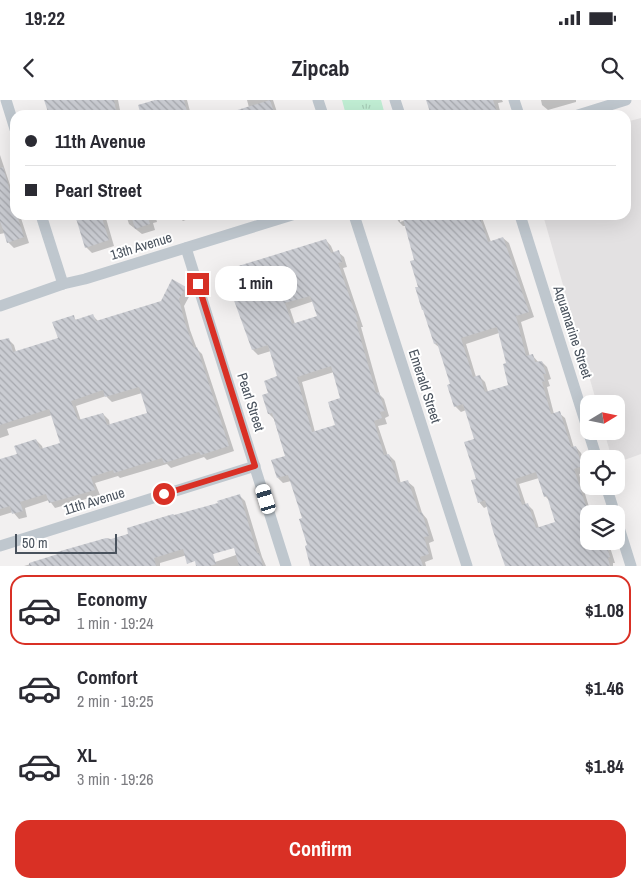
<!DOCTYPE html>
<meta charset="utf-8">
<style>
:root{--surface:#fff;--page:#f7f7f7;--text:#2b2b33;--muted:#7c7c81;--line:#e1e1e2;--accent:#d93025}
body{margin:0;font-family:"Archivo Narrow",sans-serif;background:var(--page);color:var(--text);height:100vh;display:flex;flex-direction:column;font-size:19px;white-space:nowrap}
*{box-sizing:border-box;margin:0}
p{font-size:16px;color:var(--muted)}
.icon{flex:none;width:28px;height:28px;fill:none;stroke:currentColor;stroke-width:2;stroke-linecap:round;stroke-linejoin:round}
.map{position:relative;height:466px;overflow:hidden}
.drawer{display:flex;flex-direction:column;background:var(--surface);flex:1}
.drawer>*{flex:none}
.top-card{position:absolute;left:10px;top:10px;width:621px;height:110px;border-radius:15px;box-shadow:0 5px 20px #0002;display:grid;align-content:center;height:110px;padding:0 15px;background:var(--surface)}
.needle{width:32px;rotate:80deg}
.tools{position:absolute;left:580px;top:295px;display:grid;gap:10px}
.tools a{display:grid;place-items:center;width:45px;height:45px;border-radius:10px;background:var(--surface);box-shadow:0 5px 20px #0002;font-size:25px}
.scale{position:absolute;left:15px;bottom:12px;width:102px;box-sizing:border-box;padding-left:5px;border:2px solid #49525d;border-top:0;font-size:14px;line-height:18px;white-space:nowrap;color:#49525d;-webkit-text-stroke:4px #fff;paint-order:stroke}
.end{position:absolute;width:22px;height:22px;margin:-11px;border:6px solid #d93025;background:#fff;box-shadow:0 0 0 2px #fff}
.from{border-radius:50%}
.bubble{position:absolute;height:35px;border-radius:15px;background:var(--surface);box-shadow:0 5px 20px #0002;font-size:16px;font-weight:700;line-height:35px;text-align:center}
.car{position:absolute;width:15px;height:30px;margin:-15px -8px;border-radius:6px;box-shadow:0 0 4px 1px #0007;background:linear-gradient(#fff 24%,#345 0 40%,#fff 0 76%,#345 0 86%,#fff 0)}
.top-card b{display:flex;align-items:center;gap:18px;height:48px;font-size:19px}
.top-card b+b{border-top:1px solid var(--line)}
.top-card i{width:12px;height:12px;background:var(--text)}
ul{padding:9px 0 0;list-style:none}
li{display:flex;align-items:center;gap:15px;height:70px;margin:0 10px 8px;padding:0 5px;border:2px solid transparent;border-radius:15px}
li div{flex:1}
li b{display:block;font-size:19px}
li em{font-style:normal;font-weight:700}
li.on{border-color:var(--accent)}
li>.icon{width:45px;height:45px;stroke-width:1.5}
.action{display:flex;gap:10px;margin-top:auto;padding:10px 15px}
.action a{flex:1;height:58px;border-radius:15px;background:var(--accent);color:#fff;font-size:20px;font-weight:700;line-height:58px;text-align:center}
.status{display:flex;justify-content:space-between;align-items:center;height:35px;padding:0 25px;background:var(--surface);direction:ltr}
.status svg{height:14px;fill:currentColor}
header{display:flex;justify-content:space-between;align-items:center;height:65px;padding:0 15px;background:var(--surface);font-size:22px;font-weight:700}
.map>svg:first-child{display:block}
.education{fill:#e3e1e2}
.grass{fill:url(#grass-tufts)}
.shadow{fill:#0003;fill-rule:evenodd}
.building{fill:url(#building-back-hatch);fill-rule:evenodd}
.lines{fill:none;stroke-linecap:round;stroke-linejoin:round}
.minor{stroke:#bfc7ce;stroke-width:11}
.route{stroke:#d93025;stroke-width:6}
.labels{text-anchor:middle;stroke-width:4;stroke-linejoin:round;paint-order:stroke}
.street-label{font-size:14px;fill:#49525d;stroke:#fff}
</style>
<div class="status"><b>19:22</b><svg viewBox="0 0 49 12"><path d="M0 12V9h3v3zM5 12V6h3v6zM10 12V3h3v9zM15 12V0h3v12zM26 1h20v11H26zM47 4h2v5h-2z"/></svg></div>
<header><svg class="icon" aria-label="back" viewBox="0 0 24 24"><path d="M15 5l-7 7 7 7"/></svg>Zipcab<svg class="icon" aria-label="search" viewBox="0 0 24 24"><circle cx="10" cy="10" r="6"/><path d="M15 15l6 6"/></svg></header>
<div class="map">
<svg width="641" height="466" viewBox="0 0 641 466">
<defs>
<pattern id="grass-tufts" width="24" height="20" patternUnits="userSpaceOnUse" patternTransform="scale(1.25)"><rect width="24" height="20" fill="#c1eed4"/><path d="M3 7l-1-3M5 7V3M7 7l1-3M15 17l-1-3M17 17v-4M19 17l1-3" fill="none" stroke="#a7ceb8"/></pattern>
<pattern id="building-back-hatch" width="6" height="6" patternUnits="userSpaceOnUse" patternTransform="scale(1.25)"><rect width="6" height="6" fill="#caccd2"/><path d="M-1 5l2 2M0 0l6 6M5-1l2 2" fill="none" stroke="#a6a8ae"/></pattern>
</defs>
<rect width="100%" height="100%" fill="#f2f0f0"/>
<polygon class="education" points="641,18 641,354 616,363 616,359 612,359 604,331 616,331 616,304 597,304 543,115 626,115 626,22"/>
<polygon class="grass" points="342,0 381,0 385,15 346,15"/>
<g class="shadow">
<polygon points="45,0 118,0 121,15 42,15 49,13"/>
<polygon points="154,0 187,0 191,15 127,15 141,10 154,2"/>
<polygon points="247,0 273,0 278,15 282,14 283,15 251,15"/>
<polygon points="428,0 502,0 503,2 498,3 501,15 432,15"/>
<polygon points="541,0 576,0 576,2 548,10 542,5"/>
<polygon points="0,55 15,100 15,115 20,115 29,143 14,148 8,142 5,133 0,134"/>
<polygon points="77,115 105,115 114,146 92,153 86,147"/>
<polygon points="126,115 155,115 157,122 153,123 155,130 142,134 129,124"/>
<polygon points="177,115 196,115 196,116 183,121"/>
<path d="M396 115H481L491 142 503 138 509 143 534 217 521 222 530 257 533 256 539 263 542 262 547 267 551 279 548 280 550 286 547 287 554 314 559 313 565 318 574 348 576 347 581 353 587 372 579 374 589 407 593 405 600 414H589V441H608L615 463H613V466H506L488 406 484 408 479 402 476 340 466 310 461 312 455 306 452 285 440 248 435 244 417 188H419L416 160 406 126H403L398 121ZM409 117V119L400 122V119ZM499 233 508 263 510 286 488 292 485 282 479 276 476 277 466 244ZM539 378 545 396 551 402 557 423 539 428 533 410 527 404 526 405 519 384Z"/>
<path d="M326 140 331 146 334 153 338 152 344 157 347 167 343 168 363 227H361L380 295 384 299 389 316 385 318 387 324 378 326 388 356 389 355 395 361 401 384 408 382 414 387 422 413 427 419 434 441 429 443 433 459 425 462 426 466H312L303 419 291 381 283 383 278 378 286 357 274 319 269 314 270 294 279 277 271 251 258 255 253 250 235 200 234 201 228 195ZM314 201 318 217 295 224 290 209ZM334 272 342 299 337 326 315 332 302 282Z"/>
<path d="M185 188 191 193 184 206 190 230 197 249 202 254 234 351 207 360 204 357 171 368 167 364 120 378 118 376 95 383 100 395 55 408 49 400 25 408 27 417 19 419 13 412 0 416V360L19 355 36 340 42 346 43 349 61 344 52 315 7 329 9 335 0 338V241L8 239 14 245 16 252 59 239 73 217 77 221 93 216 99 222 162 202ZM142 293 149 314 110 326 109 320 103 314 81 321 76 306 106 296 112 302Z"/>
<polygon points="239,395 245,401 262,457 266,466 203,466 242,453 238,440 160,463 160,466 24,466 111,440 219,404"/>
</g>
<g class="building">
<polygon points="44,0 114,0 117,15 49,15"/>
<polygon points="155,0 184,0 188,15 141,15 138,5"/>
<polygon points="270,0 275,15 232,15 231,12"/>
<polygon points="426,0 493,0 498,15 431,15"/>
<polygon points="3,67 15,107 15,115 17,115 24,137 7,143 0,121 0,68"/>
<polygon points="75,115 101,115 109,140 85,148"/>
<polygon points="131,115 147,115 150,124 135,129"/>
<path d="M402 115H479L488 142 503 137 529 212 516 216 526 256 533 254 535 262 542 261 546 274H543L545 281 542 282 551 314 560 311 571 347 576 346 582 366 574 369 586 406 589 405V441H605L610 457 608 458 610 466H505L493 431 485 400 478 403 471 380 476 379 464 342 474 339 463 304 454 307 447 285 450 284 437 243 434 244 423 210H422L415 187H418L410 161 414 160ZM497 227 506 263 503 264 508 285 485 292 480 275 473 277 461 238ZM536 372 544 397 547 396 555 422 536 428 528 403 522 405 515 379Z"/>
<path d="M326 139 331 153 339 150 342 162 338 163 358 221 356 222 376 293 379 292 385 311 380 312 382 318 374 321 384 355 389 354 398 383 408 380 419 413 422 412 429 436 424 437 429 454 420 457 423 466H310L305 446 307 445 299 419 302 418 288 375 277 378 271 360 285 356 272 313 268 314 262 295 268 293 264 281 277 276 268 245 252 250 232 195 227 196 222 180 235 176 232 168ZM310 196 317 216 292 224 285 203ZM331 266 340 298 328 302 335 325 312 332 297 277Z"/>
<path d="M172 179 186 187 179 199 185 223 194 248 197 247 229 346 201 355 199 352 164 363 162 358 114 373 113 370 91 377 95 390 49 403 46 394 20 402 23 411 12 414 10 406 0 409V359L17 354 14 346 36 339 40 349 60 343 49 309 0 325V240L9 238 13 252 58 238 52 222 74 215 75 220 93 214 96 221 161 201ZM139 287 147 313 107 325 103 313 78 320 71 301 103 290 105 297Z"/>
<polygon points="240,394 257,453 259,453 263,466 239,466 234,448 213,454 216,464 210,466 196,466 195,461 187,464 183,449 154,458 156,466 29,466 29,463 58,454 57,452 106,438 111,439 128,434 127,428 173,414 174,415 218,403 217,401"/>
</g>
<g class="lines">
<g class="minor">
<polyline points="6,0 15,29"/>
<polyline points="318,0 323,15"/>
<polyline points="395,0 400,15"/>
<polyline points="514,0 519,15"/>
<polyline points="578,15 626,0"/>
<polyline points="41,115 63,184"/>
<polyline points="354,115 467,466"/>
<polyline points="520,115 597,359"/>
<polyline points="186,148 286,466"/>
<polyline points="0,206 63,184 85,179 292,115"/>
<polyline points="606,386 615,414"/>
<polyline points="616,418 631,466"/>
<polyline points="0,446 255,366"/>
</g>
</g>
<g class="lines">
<polyline class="route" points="164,394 255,366 198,184"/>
</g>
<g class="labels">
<g class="street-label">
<text transform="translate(141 146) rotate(-17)" y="5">13th Avenue</text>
<text transform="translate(573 232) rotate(72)" y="5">Aquamarine Street</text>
<text transform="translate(425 286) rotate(72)" y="5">Emerald Street</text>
<text transform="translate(251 302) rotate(72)" y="5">Pearl Street</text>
<text transform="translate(94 401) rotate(-17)" y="5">11th Avenue</text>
</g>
</g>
</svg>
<div class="tools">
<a><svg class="needle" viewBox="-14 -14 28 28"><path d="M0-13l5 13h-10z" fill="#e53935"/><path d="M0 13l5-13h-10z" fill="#7c7c81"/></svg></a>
<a><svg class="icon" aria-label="locate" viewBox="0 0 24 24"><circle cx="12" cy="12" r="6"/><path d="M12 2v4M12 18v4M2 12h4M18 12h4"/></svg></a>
<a><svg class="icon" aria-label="layers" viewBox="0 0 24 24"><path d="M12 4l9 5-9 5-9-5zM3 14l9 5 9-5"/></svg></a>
</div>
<div class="scale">50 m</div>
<i class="end from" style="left:164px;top:394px"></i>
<i class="end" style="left:198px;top:184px"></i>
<div class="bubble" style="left:215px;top:166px;width:82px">1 min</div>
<i class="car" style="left:266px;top:399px;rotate:343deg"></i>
<div class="top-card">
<b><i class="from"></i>11th Avenue</b>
<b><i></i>Pearl Street</b>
</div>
</div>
<section class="drawer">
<ul>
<li class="on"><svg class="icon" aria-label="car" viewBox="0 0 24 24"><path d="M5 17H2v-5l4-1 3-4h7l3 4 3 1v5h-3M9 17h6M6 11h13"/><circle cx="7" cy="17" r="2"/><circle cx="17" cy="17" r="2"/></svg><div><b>Economy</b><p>1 min · 19:24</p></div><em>$1.08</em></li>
<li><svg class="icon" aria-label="car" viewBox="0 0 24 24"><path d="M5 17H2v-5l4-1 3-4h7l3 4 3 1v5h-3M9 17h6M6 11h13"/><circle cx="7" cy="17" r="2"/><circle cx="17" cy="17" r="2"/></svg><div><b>Comfort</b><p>2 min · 19:25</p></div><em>$1.46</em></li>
<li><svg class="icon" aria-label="car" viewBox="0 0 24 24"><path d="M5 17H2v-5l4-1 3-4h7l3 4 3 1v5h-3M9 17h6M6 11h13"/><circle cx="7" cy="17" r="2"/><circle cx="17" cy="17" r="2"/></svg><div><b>XL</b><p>3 min · 19:26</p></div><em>$1.84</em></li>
</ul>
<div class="action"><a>Confirm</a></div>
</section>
